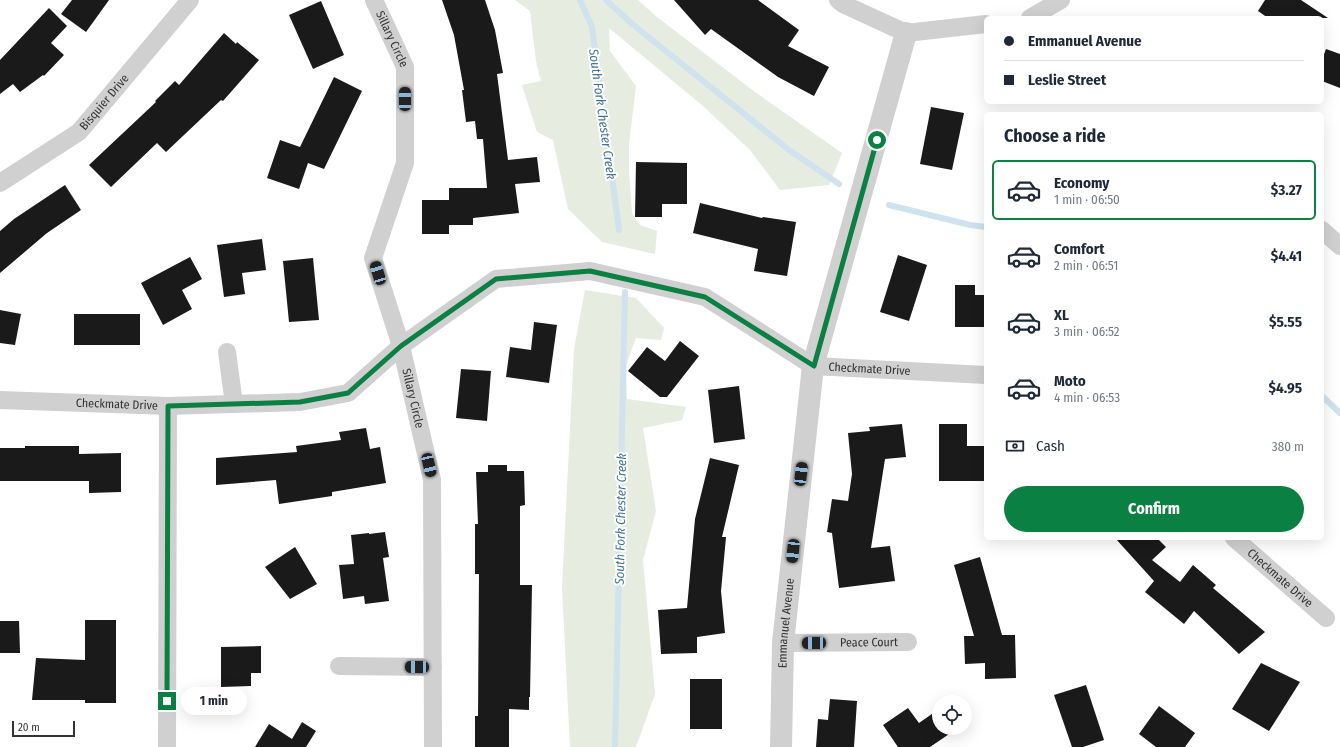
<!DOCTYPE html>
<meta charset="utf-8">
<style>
:root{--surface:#fff;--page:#f6f6f7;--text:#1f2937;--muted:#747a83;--line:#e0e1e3;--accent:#0b8043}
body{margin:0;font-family:"Fira Sans Condensed",sans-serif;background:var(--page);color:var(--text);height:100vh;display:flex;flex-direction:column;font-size:15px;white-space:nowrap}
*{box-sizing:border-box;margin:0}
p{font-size:13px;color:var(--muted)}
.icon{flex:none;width:22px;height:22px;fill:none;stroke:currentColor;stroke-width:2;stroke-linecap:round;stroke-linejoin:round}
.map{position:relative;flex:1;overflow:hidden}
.panel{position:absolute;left:984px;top:112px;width:340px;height:428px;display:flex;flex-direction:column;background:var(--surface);border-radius:6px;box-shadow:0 4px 16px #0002}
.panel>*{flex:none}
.top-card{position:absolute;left:984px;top:16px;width:340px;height:88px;border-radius:6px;box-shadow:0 4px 16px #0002;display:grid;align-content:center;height:88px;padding:0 20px;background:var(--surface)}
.buttons{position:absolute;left:932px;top:695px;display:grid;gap:8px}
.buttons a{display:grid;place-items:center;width:40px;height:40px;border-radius:50%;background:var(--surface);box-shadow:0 4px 16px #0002;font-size:20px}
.scale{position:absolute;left:12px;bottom:10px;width:63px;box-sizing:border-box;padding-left:4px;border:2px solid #333;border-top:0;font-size:11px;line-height:14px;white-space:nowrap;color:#333;-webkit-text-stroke:3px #fff;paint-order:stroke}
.end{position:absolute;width:18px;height:18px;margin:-9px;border:5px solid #0b8043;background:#fff;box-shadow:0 0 0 2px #fff}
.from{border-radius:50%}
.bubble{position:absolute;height:28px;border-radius:14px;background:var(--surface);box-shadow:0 4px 16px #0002;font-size:13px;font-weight:700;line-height:28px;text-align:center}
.car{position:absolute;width:12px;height:24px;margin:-12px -6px;border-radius:5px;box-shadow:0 0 3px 1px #0007;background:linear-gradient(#222 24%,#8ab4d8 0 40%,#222 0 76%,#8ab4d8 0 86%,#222 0)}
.top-card b{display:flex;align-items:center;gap:14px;height:38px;font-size:15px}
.top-card b+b{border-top:1px solid var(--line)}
.top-card i{width:10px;height:10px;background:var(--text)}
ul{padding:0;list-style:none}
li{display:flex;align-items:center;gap:12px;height:60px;margin:0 8px 6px;padding:0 12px;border:2px solid transparent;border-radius:6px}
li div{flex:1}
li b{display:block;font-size:15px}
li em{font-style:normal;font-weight:700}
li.current{border-color:var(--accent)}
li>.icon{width:36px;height:36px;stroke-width:1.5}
h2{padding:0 20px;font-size:18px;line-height:48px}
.pay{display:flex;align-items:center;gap:10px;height:44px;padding:0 20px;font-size:15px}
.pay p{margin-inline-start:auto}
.primary-button{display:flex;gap:8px;margin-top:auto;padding:8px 20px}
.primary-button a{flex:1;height:46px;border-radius:24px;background:var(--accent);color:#fff;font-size:16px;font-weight:700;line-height:46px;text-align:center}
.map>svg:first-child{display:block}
.green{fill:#e6ecdf}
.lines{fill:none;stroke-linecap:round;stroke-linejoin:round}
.stream{stroke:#cfe2ee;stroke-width:6}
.building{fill:#1a1a1a}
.minor{stroke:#d0d0d0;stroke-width:18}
.tertiary{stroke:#d0d0d0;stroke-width:22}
.route{stroke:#0b8043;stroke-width:5}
.labels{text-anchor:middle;stroke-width:4;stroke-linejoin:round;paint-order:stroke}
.street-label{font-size:12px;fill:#333;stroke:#fff}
.water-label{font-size:13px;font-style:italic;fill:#3f7597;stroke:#fff}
</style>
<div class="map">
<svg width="1340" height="747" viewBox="0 0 1340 747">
<rect width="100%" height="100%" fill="#fff"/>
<g class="green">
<polygon points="515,0 638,0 657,17 755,92 842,153 829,185 780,190 750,150 703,106 609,28 610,51 636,86 629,145 629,171 632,213 640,225 657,231 655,254 602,242 568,209 553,140 537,132 522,85 541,81 536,61 530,11"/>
<polygon points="585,290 636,298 664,328 661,340 636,338 626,365 627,399 686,407 682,420 643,428 656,511 643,560 655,694 636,747 570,747 562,587 574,349"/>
</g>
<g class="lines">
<g class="stream">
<polyline points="580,0 592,27 619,230"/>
<polyline points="606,0 631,23 789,150 839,184"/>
<polyline points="889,205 970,225 986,227"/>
<polyline points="1322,396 1340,413"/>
<polyline points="615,747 625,292"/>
</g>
</g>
<g class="building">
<polygon points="72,0 109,0 86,32 61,14"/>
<polygon points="442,0 485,0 495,30 503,73 497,74 508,160 537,157 540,182 515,184 519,213 473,218 473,225 449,225 449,234 422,234 422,200 449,200 449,188 487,188 483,139 477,139 475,121 466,122 462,90 464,90 454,35"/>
<polygon points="674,0 758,0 799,30 788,46 829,67 814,96 778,77 711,29 705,35"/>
<polygon points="1265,0 1301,0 1328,18 1268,18 1258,11"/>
<polygon points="321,1 344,55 313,69 289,15"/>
<polygon points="49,8 67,26 51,43 64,55 44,76 43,75 20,92 13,84 0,94 0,60"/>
<polygon points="224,33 236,44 237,42 259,60 223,101 221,100 166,152 157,143 111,187 89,165 156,102 155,101 175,81 179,85"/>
<polygon points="1326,49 1340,54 1340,88 1322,81 1322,60"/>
<polygon points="334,77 362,91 324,169 308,163 299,189 267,178 280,140 300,147"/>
<polygon points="931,107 964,113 952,170 920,164"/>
<polygon points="636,162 687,163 687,204 662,204 662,217 635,217"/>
<polygon points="65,185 81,210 47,233 0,273 0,231 14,219"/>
<polygon points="700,203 762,218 763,217 796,222 787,276 754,271 758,249 693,233"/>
<polygon points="262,239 266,270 242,273 245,294 224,297 217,245"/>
<polygon points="898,255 927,265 909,321 880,312"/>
<polygon points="190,257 202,279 182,290 192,309 163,325 141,283"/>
<polygon points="313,258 319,320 289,322 283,261"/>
<polygon points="955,285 975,285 975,295 986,295 986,327 955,327"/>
<polygon points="0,310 21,314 15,345 0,343"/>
<rect x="74" y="314" width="66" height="31"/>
<polygon points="534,322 557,325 549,383 506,377 510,347 531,350"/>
<polygon points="680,341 699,356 667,397 660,397 628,371 647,347 665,361"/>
<polygon points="461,369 491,371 487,421 456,418"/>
<polygon points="739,386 745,439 714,443 708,390"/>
<polygon points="902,424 906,457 885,459 871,548 890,546 895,581 839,588 832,533 827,532 832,499 848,501 852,474 848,433 870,431 869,427"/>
<polygon points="939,424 967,424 967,446 985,446 985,481 939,481"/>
<polygon points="366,428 370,449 380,447 386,483 332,492 332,496 279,504 276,480 216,485 216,458 297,452 296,446 341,440 339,432"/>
<polygon points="25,446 79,446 79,454 121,453 121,492 89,493 89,481 0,481 0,448 25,448"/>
<polygon points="710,458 739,465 722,537 726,537 721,591 725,633 697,637 697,653 661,654 658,610 687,608 695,519"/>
<polygon points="488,465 507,465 507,471 524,471 525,505 520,506 520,585 532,585 530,697 529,697 529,710 509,709 509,747 475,747 475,716 478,716 479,574 475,574 475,524 478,524 476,472 488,472"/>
<polygon points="385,532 389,557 383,558 389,601 365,604 364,596 343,599 339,565 354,564 351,535 369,533 369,534"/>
<polygon points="1115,538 1157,538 1166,547 1152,560 1180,582 1193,565 1216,585 1213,588 1265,632 1239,654 1194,611 1184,624 1145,592 1154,581"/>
<polygon points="295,547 317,584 290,599 265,567"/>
<polygon points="980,557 1002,635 1015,635 1016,678 985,679 985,663 965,664 964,636 974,636 954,565"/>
<polygon points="85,620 116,620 116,703 85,703 85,700 32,700 36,658 85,660"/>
<polygon points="0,621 19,621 20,653 0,653"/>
<polygon points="261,646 261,673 251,673 251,686 221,687 221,647"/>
<polygon points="1261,663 1300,682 1269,731 1232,709"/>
<rect x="690" y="679" width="32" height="50"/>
<polygon points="1086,685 1104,740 1083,747 1072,747 1054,695"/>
<polygon points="830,699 857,701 854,747 816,747 818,719 828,720"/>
<polygon points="1159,706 1195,733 1185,747 1156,747 1139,734"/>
<polygon points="908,708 919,723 939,709 939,728 958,728 930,747 898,747 883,725"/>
<polygon points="302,722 316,731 306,747 255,747 269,724 292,739"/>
</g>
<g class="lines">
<g class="minor">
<path id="s1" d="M374 0 405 67V163L373 258 401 346 432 480 433 747"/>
<polyline points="838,0 843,4 906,33 986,24"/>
<polyline points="1030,18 1061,0"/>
<path id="s2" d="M0 183 79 132 190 0"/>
<polyline points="1322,230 1340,246"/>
<polyline points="227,352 234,404"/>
<path id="s3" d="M0 400 168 406 300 402 348 393 401 346 496 279 590 271 705 297 813 366 986 375"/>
<path id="s4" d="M1234 538 1326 618"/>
<path id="s5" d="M783 643 908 642"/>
<polyline points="339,666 433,667"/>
<polyline points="167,747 168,406"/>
</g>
<path class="tertiary" id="s6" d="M781 747 783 643 813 366 906 33"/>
</g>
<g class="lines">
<polyline class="route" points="167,701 168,406 300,402 348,393 401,346 496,279 590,271 705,297 814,366 877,140"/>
</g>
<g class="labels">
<g class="street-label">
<text dy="4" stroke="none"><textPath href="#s1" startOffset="43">Sillary Circle</textPath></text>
<text dy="4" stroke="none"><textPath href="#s2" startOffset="133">Bisquier Drive</textPath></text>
<text dy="4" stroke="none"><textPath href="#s3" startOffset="933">Checkmate Drive</textPath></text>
<text dy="4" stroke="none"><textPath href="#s1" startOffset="416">Sillary Circle</textPath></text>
<text dy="4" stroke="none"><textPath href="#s3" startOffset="117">Checkmate Drive</textPath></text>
<text dy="4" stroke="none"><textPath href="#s4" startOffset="61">Checkmate Drive</textPath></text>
<text dy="4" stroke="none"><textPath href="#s6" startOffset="124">Emmanuel Avenue</textPath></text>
<text dy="4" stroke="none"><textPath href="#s5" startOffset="86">Peace Court</textPath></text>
</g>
<g class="water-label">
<text transform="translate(603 114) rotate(82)" y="5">South Fork Chester Creek</text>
<text transform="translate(620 519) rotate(-89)" y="5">South Fork Chester Creek</text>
</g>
</g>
</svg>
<div class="buttons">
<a><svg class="icon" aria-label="locate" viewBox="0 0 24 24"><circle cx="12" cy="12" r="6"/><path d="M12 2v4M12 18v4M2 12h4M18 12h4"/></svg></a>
</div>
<div class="scale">20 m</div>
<i class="end from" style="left:877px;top:140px"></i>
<i class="end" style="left:167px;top:701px"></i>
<div class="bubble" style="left:181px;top:687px;width:66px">1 min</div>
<i class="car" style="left:405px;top:99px;rotate:0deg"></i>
<i class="car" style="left:378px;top:273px;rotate:343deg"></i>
<i class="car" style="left:429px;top:465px;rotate:167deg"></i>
<i class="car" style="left:801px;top:474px;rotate:7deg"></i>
<i class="car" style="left:793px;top:551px;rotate:186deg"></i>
<i class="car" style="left:814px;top:643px;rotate:269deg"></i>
<i class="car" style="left:417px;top:667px;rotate:271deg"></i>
<div class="top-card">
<b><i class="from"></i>Emmanuel Avenue</b>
<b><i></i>Leslie Street</b>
</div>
<section class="panel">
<h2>Choose a ride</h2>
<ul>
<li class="current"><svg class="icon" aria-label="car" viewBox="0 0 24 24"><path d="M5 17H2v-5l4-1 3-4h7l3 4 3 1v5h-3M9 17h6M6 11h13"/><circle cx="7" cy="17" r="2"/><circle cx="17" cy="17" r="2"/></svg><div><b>Economy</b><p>1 min · 06:50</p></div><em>$3.27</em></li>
<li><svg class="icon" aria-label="car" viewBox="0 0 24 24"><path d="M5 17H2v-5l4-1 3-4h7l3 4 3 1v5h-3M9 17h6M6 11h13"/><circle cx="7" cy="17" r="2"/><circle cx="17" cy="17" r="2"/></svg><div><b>Comfort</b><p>2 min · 06:51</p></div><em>$4.41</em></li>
<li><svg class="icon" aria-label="car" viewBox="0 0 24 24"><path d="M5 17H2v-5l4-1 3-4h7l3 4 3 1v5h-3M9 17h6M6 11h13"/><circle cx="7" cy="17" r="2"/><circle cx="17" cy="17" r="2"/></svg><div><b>XL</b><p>3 min · 06:52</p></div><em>$5.55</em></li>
<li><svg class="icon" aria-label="car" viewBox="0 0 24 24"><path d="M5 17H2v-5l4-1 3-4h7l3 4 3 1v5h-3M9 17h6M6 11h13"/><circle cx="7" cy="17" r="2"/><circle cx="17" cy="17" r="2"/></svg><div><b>Moto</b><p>4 min · 06:53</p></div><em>$4.95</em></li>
</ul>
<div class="pay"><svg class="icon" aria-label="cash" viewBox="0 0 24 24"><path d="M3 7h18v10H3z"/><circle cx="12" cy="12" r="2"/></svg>Cash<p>380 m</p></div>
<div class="primary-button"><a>Confirm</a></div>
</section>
</div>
